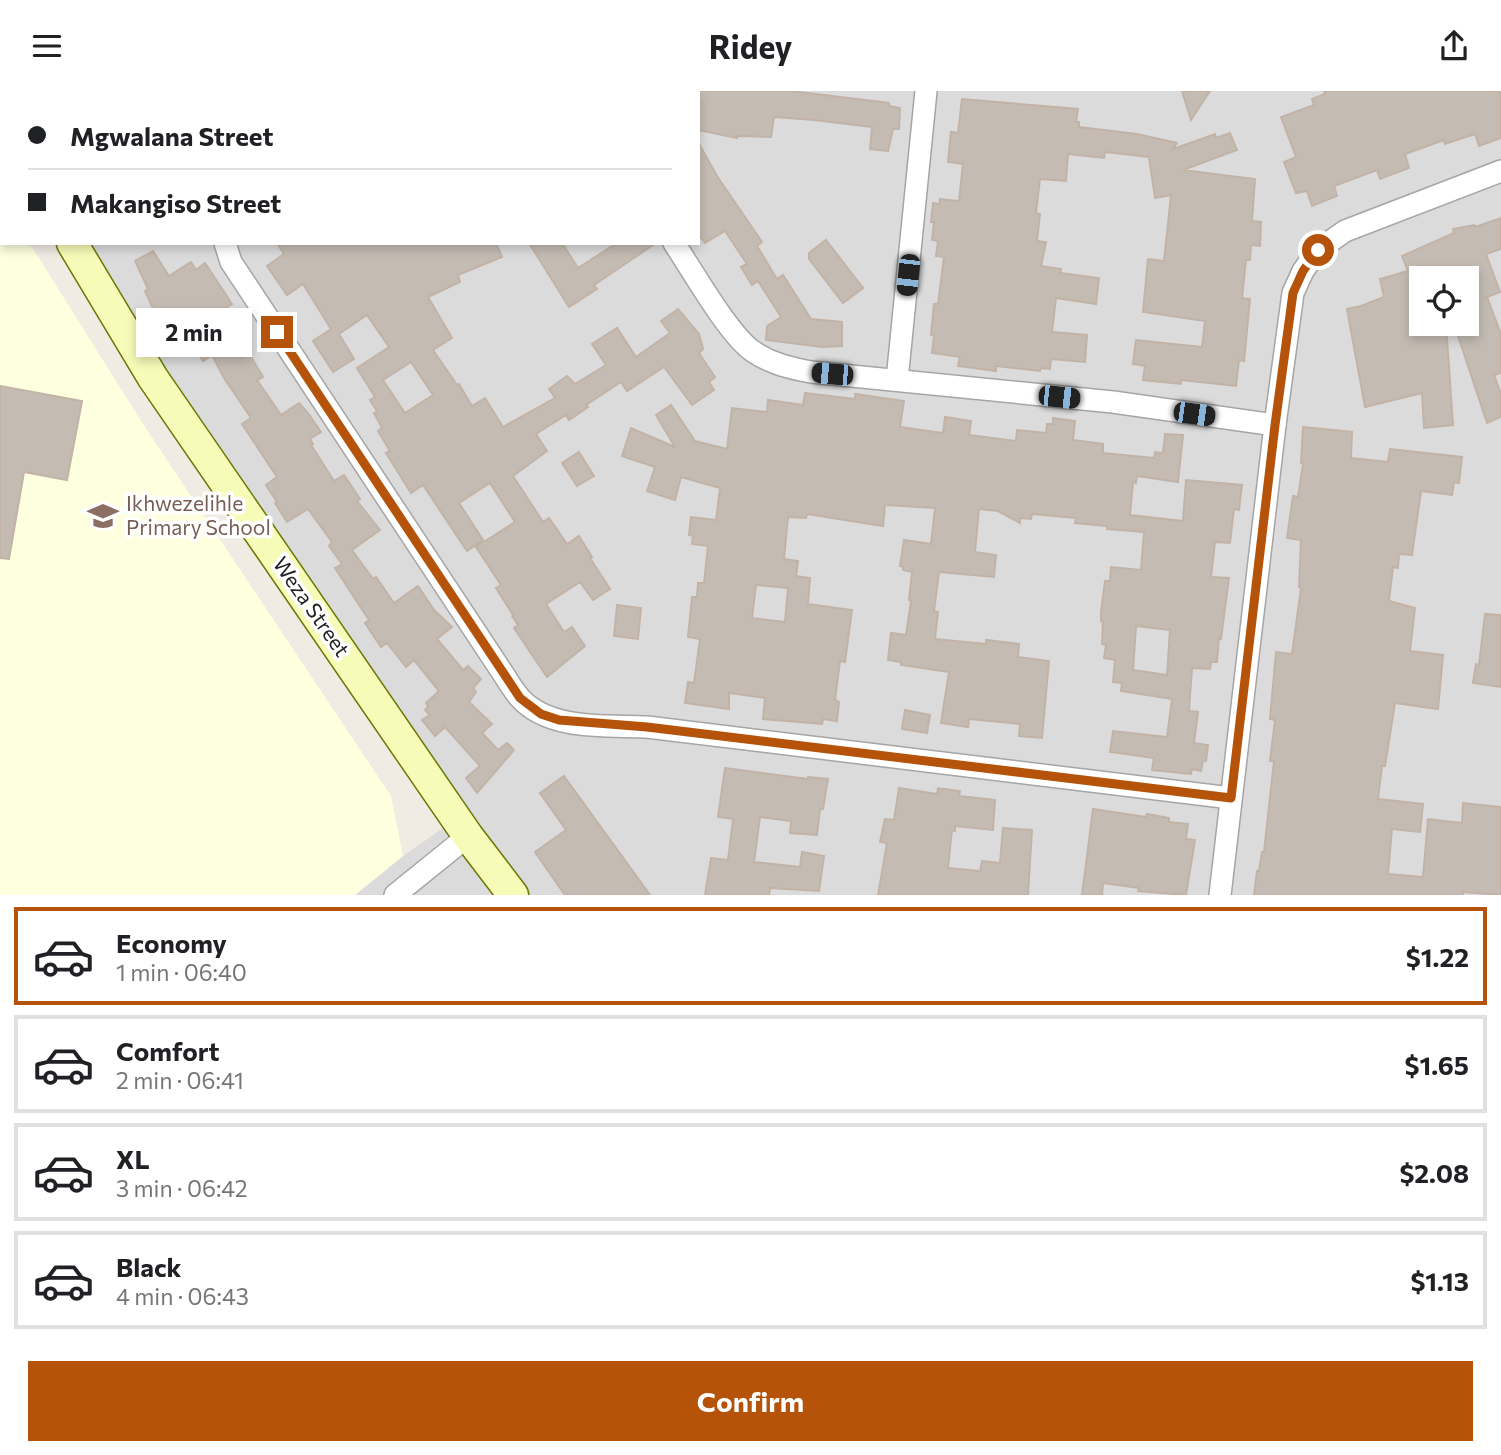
<!DOCTYPE html>
<meta charset="utf-8">
<style>
:root{--surface:#fff;--page:#f6f6f6;--text:#202124;--muted:#757577;--line:#e0e0e0;--accent:#b45309}
body{margin:0;font-family:Commissioner,sans-serif;background:var(--page);color:var(--text);height:100vh;display:flex;flex-direction:column;font-size:26px;white-space:nowrap}
*{box-sizing:border-box;margin:0}
p{font-size:23px;color:var(--muted)}
.icon{flex:none;width:38px;height:38px;fill:none;stroke:currentColor;stroke-width:2;stroke-linecap:round;stroke-linejoin:round}
.map{position:relative;height:804px;overflow:hidden}
.drawer{display:flex;flex-direction:column;background:var(--surface);flex:1}
.drawer>*{flex:none}
.top-card{position:absolute;left:0px;top:0px;width:700px;height:154px;box-shadow:0 4px 10px #0003;display:grid;align-content:center;height:154px;padding:0 28px;background:var(--surface)}
.controls{position:absolute;left:1409px;top:175px;display:grid;gap:14px}
.controls a{display:grid;place-items:center;width:70px;height:70px;border-radius:0px;background:var(--surface);box-shadow:0 4px 10px #0003;font-size:35px}
.end{position:absolute;width:32px;height:32px;margin:-16px;border:9px solid #b45309;background:#fff;box-shadow:0 0 0 4px #fff}
.from{border-radius:50%}
.bubble{position:absolute;height:49px;border-radius:0px;background:var(--surface);box-shadow:0 4px 10px #0003;font-size:23px;font-weight:700;line-height:49px;text-align:center}
.car{position:absolute;width:21px;height:42px;margin:-21px -10px;border-radius:9px;box-shadow:0 0 5px 2px #0007;background:linear-gradient(#222 24%,#8ab4d8 0 40%,#222 0 76%,#8ab4d8 0 86%,#222 0)}
.top-card b{display:flex;align-items:center;gap:24px;height:66px;font-size:26px}
.top-card b+b{border-top:2px solid var(--line)}
.top-card i{width:18px;height:18px;background:var(--text)}
ul{padding:12px 0 0;list-style:none}
li{display:flex;align-items:center;gap:21px;height:98px;margin:0 14px 10px;padding:0 14px;border:4px solid var(--line);border-radius:0px}
li div{flex:1}
li b{display:block;font-size:26px}
li em{font-style:normal;font-weight:700}
li.on{border-color:var(--accent)}
li>.icon{width:63px;height:63px;stroke-width:1.5}
.button{display:flex;gap:14px;margin-top:auto;padding:14px 28px}
.button a{flex:1;height:80px;border-radius:0px;background:var(--accent);color:#fff;font-size:28px;font-weight:700;line-height:80px;text-align:center}
header{display:flex;justify-content:space-between;align-items:center;height:91px;padding:0 28px;background:var(--surface);font-size:32px;font-weight:700}
.map>svg:first-child{display:block}
.residential{fill:#dcdbdb;fill-rule:evenodd}
.education{fill:#feffde}
.building{fill:#c4bcb3;stroke:#c2b3a6;stroke-width:2;fill-rule:evenodd}
.lines{fill:none;stroke-linecap:round;stroke-linejoin:round}
.street-casing{stroke:#a5a5a5;stroke-width:24}
.secondary-casing{stroke:#697802;stroke-width:33}
.street{stroke:#fff;stroke-width:21}
.secondary{stroke:#f6fbb7;stroke-width:30}
.route{stroke:#b45309;stroke-width:9}
.labels{text-anchor:middle;stroke-width:7;stroke-linejoin:round;paint-order:stroke}
.education-label{font-size:21px;fill:#785e54;stroke:#fff;text-anchor:start}
.street-label{font-size:21px;fill:#1e1e1e;stroke:#fff}
</style>
<header><svg class="icon" aria-label="menu" viewBox="0 0 24 24"><path d="M4 6h16M4 12h16M4 18h16"/></svg>Ridey<svg class="icon" aria-label="share" viewBox="0 0 24 24"><path d="M12 15V3M7 8l5-5 5 5M5 13v7h14v-7"/></svg></header>
<div class="map">
<svg width="1501" height="804" viewBox="0 0 1501 804">
<rect width="100%" height="100%" fill="#f0ece4"/>
<path class="residential" d="M193 0H1501V804H355L403 765 456 728 76 152H698V2H188ZM1421 187H1466V233H1421Z"/>
<polygon class="education" points="0,147 2,152 19,152 32,156 143,333 391,705 403,765 355,804 0,804"/>
<g class="building">
<polygon points="698,0 791,0 889,12 889,15 900,17 899,38 893,38 888,60 870,58 872,36 814,29 774,26 771,46 737,45 737,47 698,39"/>
<polygon points="1182,0 1210,0 1191,29"/>
<polygon points="1324,0 1501,0 1501,47 1479,55 1475,43 1445,53 1444,49 1405,63 1409,77 1380,88 1377,79 1334,95 1337,105 1312,115 1307,100 1296,102 1284,71 1296,66 1281,26 1314,14 1312,8 1325,3"/>
<polygon points="962,8 1078,18 1076,31 1079,31 1079,36 1137,43 1177,52 1173,58 1215,43 1216,47 1230,42 1237,59 1183,79 1255,88 1252,130 1261,131 1260,155 1251,154 1250,169 1246,169 1242,207 1250,208 1244,270 1239,269 1236,295 1181,289 1181,293 1143,289 1145,275 1133,273 1136,249 1202,256 1205,230 1143,221 1148,168 1164,170 1171,104 1155,107 1149,66 1105,61 1104,67 1068,63 1066,90 1040,88 1036,122 1040,123 1037,150 1046,151 1041,175 1061,178 1060,182 1099,187 1096,213 1056,207 1052,241 1087,244 1085,271 1051,268 1050,278 1041,277 1040,280 996,275 996,280 958,275 960,266 932,262 934,244 931,244 934,213 938,213 944,166 936,165 938,150 932,149 934,131 931,131 933,112 940,113 940,108 959,110 963,73 948,71 951,41 958,42"/>
<polygon points="698,51 717,85 762,151 757,155 777,188 783,184 811,228 842,231 842,255 822,256 766,249 767,235 781,226 758,190 752,194 741,176 747,173 725,140 705,152 698,143"/>
<polygon points="1501,127 1501,158 1486,163 1500,201 1487,206 1501,243 1501,282 1494,284 1501,303 1501,326 1487,332 1454,233 1466,233 1466,187 1421,187 1421,233 1446,233 1453,334 1424,337 1422,302 1365,316 1347,218 1361,215 1384,206 1380,188 1408,180 1402,165 1454,142 1453,138 1474,134 1475,136"/>
<polygon points="826,149 863,197 843,212 809,168 809,162"/>
<path d="M277 152H496L502 166 458 184 460 191 428 206 452 247 433 259 457 294 459 293 472 315 485 307 503 336 555 307 549 298 567 285 575 293 606 274 592 253 617 237 636 266 670 242 661 230 678 218 699 243 703 258 699 262 715 286 709 291 714 299 692 314 664 276 627 300 621 291 586 314 588 316 569 329 566 324 536 343 547 360 513 385 543 431 549 427 567 453 579 445 592 466 590 467 610 498 593 509 580 491 546 513 564 541 572 536 585 555 547 586 514 537 518 534 512 525 513 524 496 497 501 494 476 456 515 431 490 392 459 412 483 449 467 460 423 394 411 402 386 362 390 360 378 340 382 337 374 322 377 320 370 309 375 306 357 277 389 256 367 224 339 243 354 268 333 281 313 250 331 238 303 193 287 204 267 175 284 163ZM411 271 433 304 405 322 383 289Z"/>
<polygon points="529,152 562,152 578,177 617,152 656,152 594,194 597,198 569,216"/>
<polygon points="153,160 169,185 191,171 196,179 205,172 232,213 225,218 227,220 215,228 238,261 245,256 263,286 257,289 281,324 299,312 308,322 321,341 310,348 313,353 311,354 334,390 344,384 360,408 357,410 380,439 352,459 373,488 376,486 394,512 418,495 434,519 452,536 437,548 463,579 468,575 481,588 473,597 476,601 469,611 492,633 482,642 498,659 507,652 514,659 477,702 466,687 480,675 445,636 435,645 422,629 430,624 425,619 428,616 426,612 439,600 414,569 406,576 387,552 381,556 365,532 369,529 335,477 342,473 329,455 332,451 308,418 287,431 275,412 277,411 266,394 277,386 242,333 251,327 224,287 212,264 203,270 182,239 168,250 145,200 148,198 135,170"/>
<polygon points="0,295 82,310 67,389 24,381 9,468 0,467"/>
<path d="M805 302 855 308V303L904 310 900 336 943 342 945 326 971 330 969 344 1016 350 1017 339 1046 342 1047 333H1053V327L1075 330 1073 349 1103 353V362L1154 367 1155 361 1163 362 1165 343 1183 344 1178 391 1137 385 1136 392 1133 391 1130 424 1183 430 1186 389 1242 394 1239 419 1234 418 1230 452 1215 451 1211 486 1229 487 1221 548 1219 547 1217 571H1211L1210 578 1192 577 1189 620 1198 621 1194 652 1208 654 1206 670H1203L1201 680 1192 678 1191 683 1152 679 1154 667 1110 661 1113 640 1167 646 1172 608 1121 600 1122 592 1113 591 1115 569 1104 567 1106 554 1102 553 1103 531 1101 530V521L1105 490H1110L1111 476 1141 479 1144 441 1107 438V435L1075 432 1076 427 1032 423 1031 428 1020 427V432L998 420 979 418 975 461 996 464 994 486 939 481 934 520 938 521 935 548 986 553V549L1019 553 1018 566 1049 570 1042 647 1019 645 1020 633 969 628 968 636 941 632 949 581 901 574V571L888 569 891 542 906 544 911 510 909 509 912 481 903 479V476L900 475 904 449 931 453 935 417 885 414 883 435 807 423 806 427 788 426 784 468 798 470 796 485 810 487 808 513 852 519 845 571 840 570 835 609 839 611 837 630 823 628 822 633 763 628 765 607 729 602V618L685 612 688 591 694 592 700 548 688 546 692 506H697L698 492H704L708 455 692 453 693 445 689 444 691 426 716 429 720 397 681 386 675 409 647 400 655 376 622 365 631 337 675 356 656 324 671 314 695 350 727 358 732 317 767 321 768 309 803 314ZM756 494 788 497 785 531 752 527ZM1136 535 1170 539 1167 584 1133 579Z"/>
<polygon points="1303,336 1352,341 1351,367 1388,371 1390,358 1462,366 1459,392 1454,391 1452,404 1421,400 1412,464 1399,463 1398,477 1393,476 1389,510 1415,517 1410,560 1443,564 1438,618 1395,612 1385,675 1382,675 1378,708 1423,713 1420,741 1392,738 1388,783 1423,786 1428,728 1462,732 1463,712 1501,716 1501,804 1463,801 1463,804 1254,804 1257,780 1259,780 1262,761 1264,761 1274,670 1270,670 1275,629 1270,628 1276,561 1292,563 1301,497 1299,496 1301,449 1287,447 1293,405 1298,406 1303,373 1301,372"/>
<polygon points="579,361 594,385 577,395 562,372"/>
<polygon points="617,514 641,517 638,548 614,545"/>
<polygon points="1485,523 1501,524 1501,596 1473,592 1476,573 1479,574"/>
<polygon points="905,619 930,624 927,642 902,638"/>
<polygon points="725,677 808,688 808,686 828,688 823,718 820,718 817,744 790,742 791,730 760,726 754,771 800,776 802,761 824,765 819,800 770,797 769,804 705,804 711,767 728,769 733,728 718,726"/>
<polygon points="564,685 650,804 565,804 535,761 566,739 540,702"/>
<polygon points="899,697 937,703 938,697 960,700 959,705 995,709 993,739 955,735 955,740 952,739 948,777 980,780 982,770 1000,772 1003,737 1032,739 1028,804 878,804 887,752 880,751 885,728 894,729"/>
<polygon points="1093,718 1146,726 1147,723 1169,727 1169,731 1188,733 1186,748 1195,749 1186,804 1138,800 1139,797 1103,792 1102,804 1082,804"/>
</g>
<g class="lines">
<g class="street-casing">
<g id="street">
<polyline points="573,0 575,2"/>
<polyline points="96,2 100,0"/>
<polyline points="467,2 472,0"/>
<path d="M225 152 231 171 504 584C509 592 514 600 520 607 550 640 607 634 647 636L1231 707"/>
<path d="M674 152C692 179 730 246 754 261 772 273 790 277 811 281L1113 311 1275 334"/>
<polyline points="897,289 926,0"/>
<polyline points="395,804 468,745"/>
<polyline points="1220,804 1275,334 1293,202 1303,180 1318,159 1345,140 1501,80"/>
</g>
</g>
<g class="secondary-casing">
<g id="secondary">
<polyline points="0,34 2,37"/>
<polyline points="72,152 153,287 468,745 513,804"/>
</g>
</g>
<use href="#street" class="street"/>
<use href="#secondary" class="secondary"/>
</g>
<g class="lines">
<polyline class="route" points="277,241 520,607 541,623 559,629 647,636 1231,707 1275,334 1293,202 1303,180 1318,159"/>
</g>
<defs>
<g id="school-bare" transform="scale(2.415)"><path d="M0-5L7-2L0 1L-7-2ZM-4 1L0 2.5L4 1V4Q0 6-4 4Z" fill="#8d6e63" stroke="#fff" stroke-width="2.5" paint-order="stroke"/></g>
</defs>
<g fill-rule="evenodd">
<use href="#school-bare" x="103" y="425"/>
</g>
<g class="labels">
<g class="education-label">
<text x="126" y="420">Ikhwezelihle<tspan x="126" dy="24">Primary School</tspan></text>
</g>
<g class="street-label">
<text transform="translate(311 516) rotate(55)" y="7">Weza Street</text>
</g>
</g>
</svg>
<div class="controls">
<a><svg class="icon" aria-label="locate" viewBox="0 0 24 24"><circle cx="12" cy="12" r="6"/><path d="M12 2v4M12 18v4M2 12h4M18 12h4"/></svg></a>
</div>
<i class="end from" style="left:1318px;top:159px"></i>
<i class="end" style="left:277px;top:241px"></i>
<div class="bubble" style="left:136px;top:217px;width:116px">2 min</div>
<i class="car" style="left:908px;top:184px;rotate:186deg"></i>
<i class="car" style="left:832px;top:283px;rotate:275deg"></i>
<i class="car" style="left:1059px;top:306px;rotate:96deg"></i>
<i class="car" style="left:1194px;top:323px;rotate:98deg"></i>
<div class="top-card">
<b><i class="from"></i>Mgwalana Street</b>
<b><i></i>Makangiso Street</b>
</div>
</div>
<section class="drawer">
<ul>
<li class="on"><svg class="icon" aria-label="car" viewBox="0 0 24 24"><path d="M5 17H2v-5l4-1 3-4h7l3 4 3 1v5h-3M9 17h6M6 11h13"/><circle cx="7" cy="17" r="2"/><circle cx="17" cy="17" r="2"/></svg><div><b>Economy</b><p>1 min · 06:40</p></div><em>$1.22</em></li>
<li><svg class="icon" aria-label="car" viewBox="0 0 24 24"><path d="M5 17H2v-5l4-1 3-4h7l3 4 3 1v5h-3M9 17h6M6 11h13"/><circle cx="7" cy="17" r="2"/><circle cx="17" cy="17" r="2"/></svg><div><b>Comfort</b><p>2 min · 06:41</p></div><em>$1.65</em></li>
<li><svg class="icon" aria-label="car" viewBox="0 0 24 24"><path d="M5 17H2v-5l4-1 3-4h7l3 4 3 1v5h-3M9 17h6M6 11h13"/><circle cx="7" cy="17" r="2"/><circle cx="17" cy="17" r="2"/></svg><div><b>XL</b><p>3 min · 06:42</p></div><em>$2.08</em></li>
<li><svg class="icon" aria-label="car" viewBox="0 0 24 24"><path d="M5 17H2v-5l4-1 3-4h7l3 4 3 1v5h-3M9 17h6M6 11h13"/><circle cx="7" cy="17" r="2"/><circle cx="17" cy="17" r="2"/></svg><div><b>Black</b><p>4 min · 06:43</p></div><em>$1.13</em></li>
</ul>
<div class="button"><a>Confirm</a></div>
</section>
